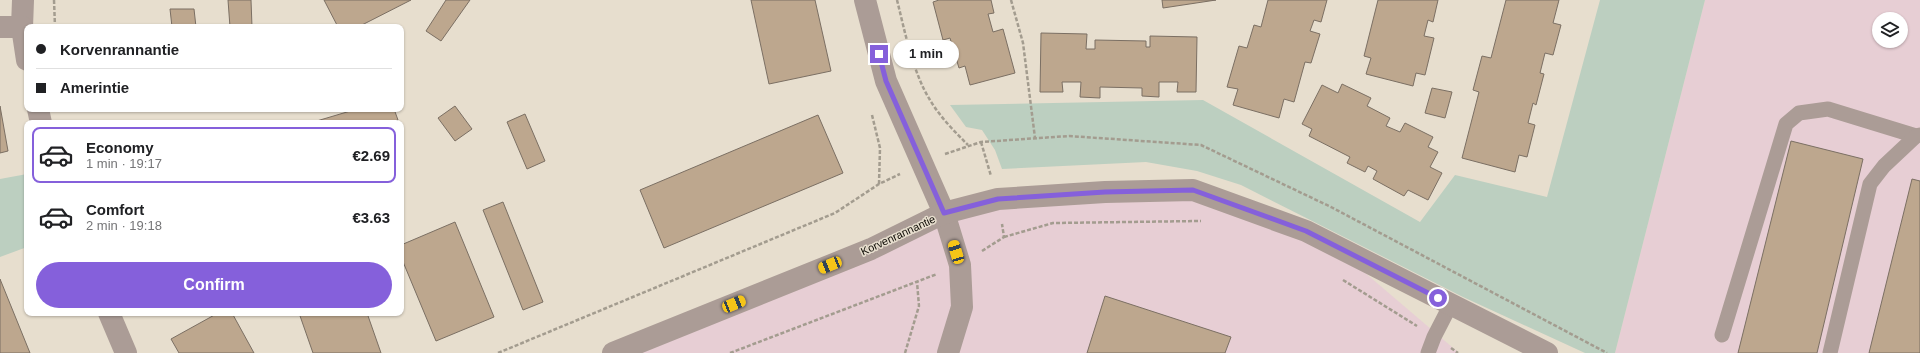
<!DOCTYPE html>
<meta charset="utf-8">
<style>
:root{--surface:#fff;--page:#f2f2f2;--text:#202124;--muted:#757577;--line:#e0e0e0;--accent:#8560db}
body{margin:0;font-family:Helvetica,sans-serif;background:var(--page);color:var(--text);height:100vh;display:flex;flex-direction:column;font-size:15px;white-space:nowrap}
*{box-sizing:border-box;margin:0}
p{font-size:13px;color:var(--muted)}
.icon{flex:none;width:22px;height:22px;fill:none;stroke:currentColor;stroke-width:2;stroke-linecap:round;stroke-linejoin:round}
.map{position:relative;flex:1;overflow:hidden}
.panel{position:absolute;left:24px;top:120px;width:380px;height:196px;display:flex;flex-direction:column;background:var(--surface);border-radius:8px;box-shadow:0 1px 3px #0004}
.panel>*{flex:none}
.hud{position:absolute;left:24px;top:24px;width:380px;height:88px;border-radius:8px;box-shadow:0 1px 3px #0004;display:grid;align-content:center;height:88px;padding:0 12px;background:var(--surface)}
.tools{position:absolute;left:1872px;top:12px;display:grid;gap:8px}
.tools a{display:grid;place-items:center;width:36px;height:36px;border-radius:50%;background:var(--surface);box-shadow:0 1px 3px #0004;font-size:20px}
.end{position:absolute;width:18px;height:18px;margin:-9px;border:5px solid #8560db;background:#fff;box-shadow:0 0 0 2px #fff}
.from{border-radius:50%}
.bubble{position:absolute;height:28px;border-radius:14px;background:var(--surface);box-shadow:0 1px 3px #0004;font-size:13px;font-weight:700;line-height:28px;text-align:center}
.car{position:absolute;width:12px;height:24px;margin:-12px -6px;border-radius:5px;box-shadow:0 0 3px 1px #0007;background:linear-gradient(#f5c518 24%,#345 0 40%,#f5c518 0 76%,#345 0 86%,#f5c518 0)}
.hud b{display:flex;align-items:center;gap:14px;height:38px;font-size:15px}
.hud b+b{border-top:1px solid var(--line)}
.hud i{width:10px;height:10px;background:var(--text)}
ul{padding:7px 0 0;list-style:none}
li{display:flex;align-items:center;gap:12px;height:56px;margin:0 8px 6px;padding:0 4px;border:2px solid transparent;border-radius:8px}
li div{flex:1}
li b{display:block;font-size:15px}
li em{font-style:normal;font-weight:700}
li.selected{border-color:var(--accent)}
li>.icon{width:36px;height:36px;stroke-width:1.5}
.primary-button{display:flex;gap:8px;margin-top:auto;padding:8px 12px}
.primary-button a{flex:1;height:46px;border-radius:24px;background:var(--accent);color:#fff;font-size:16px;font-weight:700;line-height:46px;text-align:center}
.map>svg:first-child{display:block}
.industrial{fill:#e7ced4;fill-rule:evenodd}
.green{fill:#bccfc0}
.building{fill:#bda78e;stroke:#7b6f63}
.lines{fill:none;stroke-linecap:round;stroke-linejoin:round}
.path{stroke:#a39c8f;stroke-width:2.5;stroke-dasharray:4 2;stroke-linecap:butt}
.service{stroke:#ab9c96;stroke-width:15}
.minor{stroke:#ab9c96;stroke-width:22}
.route{stroke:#8560db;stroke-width:5}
.labels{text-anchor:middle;stroke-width:3;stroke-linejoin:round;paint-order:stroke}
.street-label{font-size:11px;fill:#100d07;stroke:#e7dece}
</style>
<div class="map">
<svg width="1920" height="353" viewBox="0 0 1920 353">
<rect width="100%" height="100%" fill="#e7dece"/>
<g class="industrial">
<path d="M1705 0H1920V353H1615ZM1879 19H1901V41H1879Z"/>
<polygon points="1193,182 1309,225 1459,353 607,353 944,213"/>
</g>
<g class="green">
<polygon points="1600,0 1705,0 1615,353 1585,353 1463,297 1241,185 1197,171 1146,162 1002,169 995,150 982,130 966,127 950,105 1203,100 1420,222 1455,175 1547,197"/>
<polygon points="27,174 27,247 0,257 0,179"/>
</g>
<g class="building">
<polygon points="228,0 251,0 252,27 230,27"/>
<polygon points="324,0 411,0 358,27 338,27"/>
<polygon points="446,0 470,0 441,41 426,31"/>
<polygon points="751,0 815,0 831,71 769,84"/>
<polygon points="939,0 991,0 994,13 988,14 993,32 1003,29 1015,73 970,85 965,66 959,68 950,38 943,40 933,2"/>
<polygon points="1162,0 1216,0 1163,8"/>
<polygon points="1268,0 1327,0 1321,22 1314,20 1310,31 1320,34 1311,63 1305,62 1294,102 1284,99 1279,118 1233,105 1238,89 1227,87 1239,46 1247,48 1254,25 1261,27"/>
<polygon points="1378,0 1438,0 1433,22 1428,20 1424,36 1434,38 1425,75 1416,73 1413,86 1366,74 1371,58 1364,56"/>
<polygon points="1506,0 1559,0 1553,23 1561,25 1553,55 1545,53 1540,73 1544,74 1536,105 1533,103 1528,123 1535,125 1527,157 1519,155 1515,172 1462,158 1479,92 1473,90 1482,56 1491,58"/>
<polygon points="170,9 194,9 196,27 172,27"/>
<polygon points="1041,33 1087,34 1086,49 1095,49 1095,40 1146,41 1146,47 1150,47 1150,36 1197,37 1196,92 1177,92 1178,82 1159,82 1159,97 1142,96 1142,88 1100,87 1100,98 1080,97 1081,82 1062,82 1063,92 1040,92"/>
<polygon points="1342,84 1371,98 1367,106 1390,118 1386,126 1400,132 1405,123 1433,137 1428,147 1438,152 1430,167 1442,173 1428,200 1408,190 1404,196 1373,179 1377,171 1368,166 1365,172 1347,163 1350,157 1309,136 1312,129 1302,124 1322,85 1338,93"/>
<polygon points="1432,88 1452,92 1445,118 1425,113"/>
<polygon points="0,106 8,151 0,153"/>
<polygon points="455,106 472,129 455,141 438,118"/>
<polygon points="357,109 394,109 398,120 387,123 310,123"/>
<polygon points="525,114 545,161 527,169 507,122"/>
<polygon points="818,115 843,173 664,248 640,190"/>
<polygon points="1791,141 1863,159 1817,353 1738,353"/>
<polygon points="1912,179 1920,181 1920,353 1869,353"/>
<polygon points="503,202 543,302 523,310 483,210"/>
<polygon points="455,222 494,317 436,341 401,257 401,245"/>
<polygon points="0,279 30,353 0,353"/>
<polygon points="1105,296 1231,337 1225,353 1087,353"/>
<polygon points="218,313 232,313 254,353 179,353 171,339"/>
<polygon points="299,313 367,313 381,353 313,353"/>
</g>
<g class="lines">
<g class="path">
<polyline points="54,0 55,27"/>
<path d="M897 0C905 32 913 73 930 100 940 117 955 132 968 145"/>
<polyline points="1011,0 1023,43 1035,138"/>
<polyline points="872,115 880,148 879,184"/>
<polyline points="981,142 991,176"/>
<polyline points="945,154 981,142 1069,136 1201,145 1331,207 1607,353"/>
<polyline points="1004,237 1053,223 1201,221"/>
<polyline points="982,251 1004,237 1002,224"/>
<polyline points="1343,280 1417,326"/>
<polyline points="1451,348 1458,353"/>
<polyline points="498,353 835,213 879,184 900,174"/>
<polyline points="730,353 937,274"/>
<polyline points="905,353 919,306 917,282"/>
</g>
<g class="service">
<polyline points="1722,335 1786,124 1799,113 1828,109 1916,136"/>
<polyline points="1428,353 1434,337 1451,304"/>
<polyline points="1830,353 1870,184 1884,166 1916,136 1920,135"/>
</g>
<g class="minor">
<polyline points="23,0 22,27 27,60"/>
<polyline points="865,0 886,81 944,213 960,265 962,307 948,353"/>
<polyline points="0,27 22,27"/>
<polyline points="38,109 41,123"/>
<polyline points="109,313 126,353"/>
<polyline points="613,353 871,249 944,213 998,199 1105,192 1193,190 1306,231 1547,353"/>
</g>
</g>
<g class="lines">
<polyline class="route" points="879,54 886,81 944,213 998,199 1105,192 1193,190 1306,231 1438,298"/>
</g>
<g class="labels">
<g class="street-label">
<text transform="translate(898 235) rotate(-25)" y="4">Korvenrannantie</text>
</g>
</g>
</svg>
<div class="tools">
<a><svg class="icon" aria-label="layers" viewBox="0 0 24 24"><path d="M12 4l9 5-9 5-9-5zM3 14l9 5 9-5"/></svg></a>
</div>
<i class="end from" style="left:1438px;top:298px"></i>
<i class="end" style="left:879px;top:54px"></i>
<div class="bubble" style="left:893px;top:40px;width:66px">1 min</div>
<i class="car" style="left:956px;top:252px;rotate:343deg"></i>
<i class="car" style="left:830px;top:265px;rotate:248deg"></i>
<i class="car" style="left:734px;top:304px;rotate:68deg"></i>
<div class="hud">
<b><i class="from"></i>Korvenrannantie</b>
<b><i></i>Amerintie</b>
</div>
<section class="panel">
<ul>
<li class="selected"><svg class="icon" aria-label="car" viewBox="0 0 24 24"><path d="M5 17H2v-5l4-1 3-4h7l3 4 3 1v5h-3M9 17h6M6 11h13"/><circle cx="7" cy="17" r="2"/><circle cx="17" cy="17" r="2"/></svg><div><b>Economy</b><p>1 min · 19:17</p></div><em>€2.69</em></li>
<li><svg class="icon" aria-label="car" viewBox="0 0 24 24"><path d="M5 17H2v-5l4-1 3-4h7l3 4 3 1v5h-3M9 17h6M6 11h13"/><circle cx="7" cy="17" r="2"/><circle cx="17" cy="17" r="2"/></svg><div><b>Comfort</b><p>2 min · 19:18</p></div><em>€3.63</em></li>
</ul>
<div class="primary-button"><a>Confirm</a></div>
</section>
</div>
